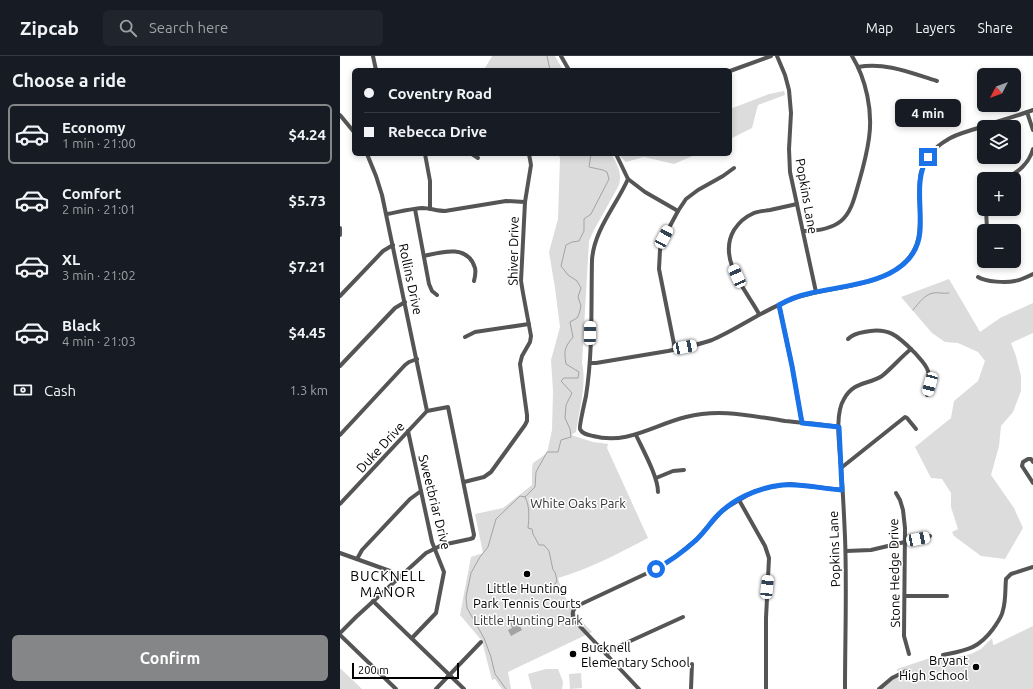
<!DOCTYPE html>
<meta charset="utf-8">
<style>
:root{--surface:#171b24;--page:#20242c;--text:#f1f3f6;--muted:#9ea1a6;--line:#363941;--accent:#858687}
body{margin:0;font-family:Ubuntu,sans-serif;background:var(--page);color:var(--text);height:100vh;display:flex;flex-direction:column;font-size:15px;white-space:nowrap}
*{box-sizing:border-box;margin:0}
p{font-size:13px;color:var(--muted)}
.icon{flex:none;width:22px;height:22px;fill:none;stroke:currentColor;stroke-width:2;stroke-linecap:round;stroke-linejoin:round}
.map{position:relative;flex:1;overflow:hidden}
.sheet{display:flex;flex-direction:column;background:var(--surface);width:340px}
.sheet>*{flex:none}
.hud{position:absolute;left:12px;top:12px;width:380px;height:88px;border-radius:6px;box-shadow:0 2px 6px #0003;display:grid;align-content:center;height:88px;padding:0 12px;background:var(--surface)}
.needle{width:26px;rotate:229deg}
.controls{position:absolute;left:637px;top:12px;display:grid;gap:8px}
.controls a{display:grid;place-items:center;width:44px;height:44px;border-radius:6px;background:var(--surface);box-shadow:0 2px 6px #0003;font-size:20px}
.scale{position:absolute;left:12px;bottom:10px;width:107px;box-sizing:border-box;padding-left:4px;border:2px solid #000;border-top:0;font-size:11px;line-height:14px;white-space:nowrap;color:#000;-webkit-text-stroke:3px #fff;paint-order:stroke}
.end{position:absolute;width:18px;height:18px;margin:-9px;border:5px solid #1a73e8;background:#fff;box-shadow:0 0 0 2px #fff}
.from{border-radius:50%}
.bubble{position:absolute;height:28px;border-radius:6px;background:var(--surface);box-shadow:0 2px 6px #0003;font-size:13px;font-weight:600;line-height:28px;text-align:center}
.car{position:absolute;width:12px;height:24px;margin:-12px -6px;border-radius:5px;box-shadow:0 0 3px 1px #0007;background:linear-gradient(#fff 24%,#345 0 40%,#fff 0 76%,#345 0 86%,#fff 0)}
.hud b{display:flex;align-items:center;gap:14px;height:38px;font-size:15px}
.hud b+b{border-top:1px solid var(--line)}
.hud i{width:10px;height:10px;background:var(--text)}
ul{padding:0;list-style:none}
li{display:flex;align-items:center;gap:12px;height:60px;margin:0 8px 6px;padding:0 4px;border:2px solid transparent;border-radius:6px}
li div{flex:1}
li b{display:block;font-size:15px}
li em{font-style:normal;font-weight:600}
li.current{border-color:var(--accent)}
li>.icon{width:36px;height:36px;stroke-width:1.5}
h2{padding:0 12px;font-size:18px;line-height:48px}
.pay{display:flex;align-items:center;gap:10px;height:44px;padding:0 12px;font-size:15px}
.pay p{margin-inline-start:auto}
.primary-button{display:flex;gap:8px;margin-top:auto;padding:8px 12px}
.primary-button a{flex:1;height:46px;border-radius:6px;background:var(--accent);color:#fff;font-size:16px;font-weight:600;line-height:46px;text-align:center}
header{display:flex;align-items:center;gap:24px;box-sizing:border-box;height:56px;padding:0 20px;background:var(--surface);border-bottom:1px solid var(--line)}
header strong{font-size:19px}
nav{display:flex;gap:22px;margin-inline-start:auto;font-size:14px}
.search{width:280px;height:36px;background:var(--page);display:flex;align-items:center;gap:10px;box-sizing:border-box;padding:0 14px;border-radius:6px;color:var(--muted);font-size:15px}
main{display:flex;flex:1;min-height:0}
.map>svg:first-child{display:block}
.green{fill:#dcdcdc}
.water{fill:#a3a3a3}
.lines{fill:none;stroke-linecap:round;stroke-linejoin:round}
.stream{stroke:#a3a3a3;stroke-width:1}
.minor{stroke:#555;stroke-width:4}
.route{stroke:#1a73e8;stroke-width:5}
.poi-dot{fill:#000;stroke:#fff;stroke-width:1.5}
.labels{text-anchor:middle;stroke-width:3;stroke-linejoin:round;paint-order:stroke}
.street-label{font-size:13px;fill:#000;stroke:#fff}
.park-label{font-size:13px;fill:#333;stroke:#fff}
.poi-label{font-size:13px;fill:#000;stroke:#fff}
.neighbourhood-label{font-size:14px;letter-spacing:1px;fill:#000;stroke:#fff}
</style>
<header>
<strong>Zipcab</strong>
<div class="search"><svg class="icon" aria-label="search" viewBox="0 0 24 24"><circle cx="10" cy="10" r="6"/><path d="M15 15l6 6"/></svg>Search here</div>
<nav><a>Map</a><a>Layers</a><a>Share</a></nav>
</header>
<main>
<section class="sheet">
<h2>Choose a ride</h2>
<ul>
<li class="current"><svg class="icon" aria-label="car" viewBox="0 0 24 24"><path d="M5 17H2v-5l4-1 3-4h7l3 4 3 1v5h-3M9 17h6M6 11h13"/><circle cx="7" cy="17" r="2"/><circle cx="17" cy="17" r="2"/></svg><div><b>Economy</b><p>1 min · 21:00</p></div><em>$4.24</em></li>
<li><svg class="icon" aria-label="car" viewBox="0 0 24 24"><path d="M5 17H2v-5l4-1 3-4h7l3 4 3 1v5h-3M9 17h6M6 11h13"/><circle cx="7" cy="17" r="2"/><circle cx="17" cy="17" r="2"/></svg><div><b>Comfort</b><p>2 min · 21:01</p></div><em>$5.73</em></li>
<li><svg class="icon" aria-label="car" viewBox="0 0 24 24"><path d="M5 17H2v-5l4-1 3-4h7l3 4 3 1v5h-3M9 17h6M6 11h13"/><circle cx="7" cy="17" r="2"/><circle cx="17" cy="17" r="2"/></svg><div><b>XL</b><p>3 min · 21:02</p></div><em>$7.21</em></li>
<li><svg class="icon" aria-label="car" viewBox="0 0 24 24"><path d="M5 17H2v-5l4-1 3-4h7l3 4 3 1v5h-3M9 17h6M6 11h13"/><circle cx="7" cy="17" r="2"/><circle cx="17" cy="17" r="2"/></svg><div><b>Black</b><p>4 min · 21:03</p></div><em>$4.45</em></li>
</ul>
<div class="pay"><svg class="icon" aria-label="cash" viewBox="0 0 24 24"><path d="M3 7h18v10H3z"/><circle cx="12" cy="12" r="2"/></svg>Cash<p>1.3 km</p></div>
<div class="primary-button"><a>Confirm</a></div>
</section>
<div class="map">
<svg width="693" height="633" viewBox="0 0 693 633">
<rect width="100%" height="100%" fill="#fff"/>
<g class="green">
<polygon points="152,0 215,0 223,14 144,14"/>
<polygon points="444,35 445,39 418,49 412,72 390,83 390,53 429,38"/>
<path d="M218 98H271C278 110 282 115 279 129L254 174 249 185 242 307C247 327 239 355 236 376L231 379 253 386 268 388 267 392 308 482C279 497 250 513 218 522 224 545 237 560 252 576L168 616 171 633H162L155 623 152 624 142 585 120 559 131 501 143 497 135 458 163 452 192 429V412L193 407 207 397 212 374 213 335 211 304 220 271 215 232 209 196 218 163 220 102Z"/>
<polygon points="281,98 357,98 334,108 304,101 286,106 281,101"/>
<polygon points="609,223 640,276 660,262 693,247 693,277 671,287 676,300 681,320 681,335 673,356 661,370 659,390 651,419 674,452 683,472 665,503 641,500 614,480 612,476 618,473 611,451 611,437 602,423 591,422 575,391 611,362 614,345 638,325 645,305 638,296 618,287 605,286 592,277 561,241"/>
<polygon points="693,570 693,633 541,633 564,614 560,616 557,615 557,613 587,603 603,602 604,604 631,598 641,593 652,582 653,588 654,589"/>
<polygon points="0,612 22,633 0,633"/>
<polygon points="206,613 218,613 223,626 222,633 192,633 188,618"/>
<polygon points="241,617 242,632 230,633 229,618"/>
</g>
<polygon class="water" points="176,562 182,574 171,580 168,574 172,572 169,565"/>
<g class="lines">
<g class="stream">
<polyline points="207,0 210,14"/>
<path d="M573 254C579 247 584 239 593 237 598 236 603 238 609 237"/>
<path d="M185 441C190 450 189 462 188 472L192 473 193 478 199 489H204L209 495 213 514 215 516 217 525 215 528 214 531"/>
<path d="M166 633 155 618 151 601 144 582 127 552 126 541 131 517 140 501 148 491 156 463 180 440 185 441 195 431 196 416 207 396H218L221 384 231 381 230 373 225 362 226 349 232 337 221 325 224 322H238L239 316 226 308C224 295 224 292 233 281L230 266 237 262 239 258 241 250 238 241 241 232 237 225 228 219 221 210 226 189 232 186 239 185 244 175V163L251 158 269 123 267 116 263 114 249 111 251 98"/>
</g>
<g class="minor">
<polyline points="33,0 36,14"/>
<polyline points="221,0 229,14"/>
<polyline points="437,0 445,19 449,34 451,57 449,93 450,116 476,236"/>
<path d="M518 11C546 6 571 17 597 25"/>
<polyline points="390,15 431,0"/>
<polyline points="687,56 693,74"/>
<polyline points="0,59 14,76"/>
<polyline points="27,98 36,120 42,139 87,355"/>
<polyline points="85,98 90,125 90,153"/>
<polyline points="132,98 138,102"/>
<path d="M276 98 288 123C276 150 254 174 252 204 251 249 253 296 246 340 245 345 239 370 240 373 242 378 248 379 253 380 288 389 313 369 346 361 380 352 411 360 445 365 463 367 481 368 499 371"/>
<polyline points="288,123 305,136 338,155"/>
<path d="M665 123C678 116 689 108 693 93"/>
<polyline points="75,153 89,228 92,235 97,239"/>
<polyline points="646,153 647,174"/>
<path d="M47 158C58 156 70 153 82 152 90 152 97 155 105 155L166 145 185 146"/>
<polyline points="0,172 0,179"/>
<path d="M464 175C476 175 491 173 501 165 512 156 515 139 519 126 523 112 527 97 529 82 533 55 526 23 512 0"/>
<path d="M84 200C101 196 128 188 135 212 136 216 135 221 134 225"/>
<path d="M638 221C646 226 666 227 675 225 681 224 687 221 693 218"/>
<polyline points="0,240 43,195 53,189"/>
<polyline points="439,249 452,310 462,367"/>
<path d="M419 258C406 234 377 203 394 174 398 168 405 161 412 158 418 155 424 155 430 154 439 152 448 150 457 148"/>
<polyline points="125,281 135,276 189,268"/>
<path d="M508 283C513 278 518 277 524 276 549 270 559 281 575 297 580 303 586 308 588 315 591 324 589 331 587 339"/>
<polyline points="335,293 319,213 320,194 322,185 338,155 346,143 358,134 383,120 394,112"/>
<path d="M250 307H256C280 303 304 299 328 295 343 292 358 289 372 284 402 271 427 251 458 241 492 230 544 231 568 203 580 190 580 174 580 158 580 144 578 129 581 116 585 102 595 91 607 84 616 78 626 76 635 73 655 66 674 61 693 54"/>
<polyline points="0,310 55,252 65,246"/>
<polyline points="68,375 92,486 104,516 96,557 72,582"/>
<polyline points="0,379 65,309 69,306 77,303"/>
<path d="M296 379C303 394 318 421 318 436"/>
<polyline points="693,406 691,403 688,403 683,406 682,410 693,427"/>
<polyline points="501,412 565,361 567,362 576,373"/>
<polyline points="316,422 333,415 344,414"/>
<polyline points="124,426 144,421 151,416 185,369 187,365 187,359 180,308 182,300 190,286 191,280 183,237 181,225 185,146 191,109 189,98"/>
<polyline points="556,437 560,444 563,454 565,472 564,580 569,598"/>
<polyline points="399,444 425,490 429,502 426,562 426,633"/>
<polyline points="0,448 87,355 108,351 134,479 133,482 130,483 102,489 86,497 16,561 0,577"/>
<polyline points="506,495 531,494 590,480"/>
<polyline points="0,497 50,515 58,522"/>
<polyline points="17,503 22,494 70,443 81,435"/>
<polyline points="565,540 607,540"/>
<polyline points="33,545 124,633"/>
<polyline points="0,579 56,633"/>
<polyline points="266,598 275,592 343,561"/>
<path d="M603 599C627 594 638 593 653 573 657 567 662 561 663 554 666 544 665 533 666 523L671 518 693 511"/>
<polyline points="96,633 141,586"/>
<path d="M299 633 234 564C232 558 232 554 237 550L316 513 335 501 356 484 382 455 389 450 413 436 430 431 450 428 502 434"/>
<polyline points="351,633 352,608"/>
<path d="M505 633C505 582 507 532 505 481 504 458 503 435 501 411 500 393 494 359 504 343 514 325 528 329 542 320 552 312 561 301 571 293"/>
<polyline points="539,633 552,622 566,615"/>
</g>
</g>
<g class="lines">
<path class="route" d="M316 513C330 505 343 496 355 485 363 478 368 470 375 462 392 443 417 432 442 429 462 427 482 433 502 434L499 371 462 367 452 310 439 249C448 244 457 240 467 238 506 228 576 228 580 175 582 150 574 123 588 101"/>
</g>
<g class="poi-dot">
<circle cx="187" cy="518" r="4"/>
<circle cx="233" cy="598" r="4"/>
<circle cx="636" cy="611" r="4"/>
</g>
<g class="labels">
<g class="street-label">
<text transform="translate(467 140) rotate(80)" y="5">Popkins Lane</text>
<text transform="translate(173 195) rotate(-89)" y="5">Shiver Drive</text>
<text transform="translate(71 223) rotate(78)" y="5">Rollins Drive</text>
<text transform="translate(40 391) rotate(-47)" y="5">Duke Drive</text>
<text transform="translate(95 446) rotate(76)" y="5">Sweetbriar Drive</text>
<text transform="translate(494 493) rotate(-92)" y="5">Popkins Lane</text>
<text transform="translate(554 517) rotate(-91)" y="5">Stone Hedge Drive</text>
</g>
<g class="park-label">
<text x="238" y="452">White Oaks Park</text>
<text x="188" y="569">Little Hunting Park</text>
</g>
<g class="poi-label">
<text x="187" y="537">Little Hunting<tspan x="187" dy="15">Park Tennis Courts</tspan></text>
<text x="241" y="596" text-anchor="start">Bucknell<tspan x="241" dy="15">Elementary School</tspan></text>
<text x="628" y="609" text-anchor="end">Bryant<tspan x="628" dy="15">High School</tspan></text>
</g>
<g class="neighbourhood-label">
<text x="48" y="525">BUCKNELL<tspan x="48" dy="16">MANOR</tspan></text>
</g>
</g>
</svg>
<div class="controls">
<a><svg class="needle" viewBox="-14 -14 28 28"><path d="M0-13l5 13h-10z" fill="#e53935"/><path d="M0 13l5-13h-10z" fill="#9ea1a6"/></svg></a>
<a><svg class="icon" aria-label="layers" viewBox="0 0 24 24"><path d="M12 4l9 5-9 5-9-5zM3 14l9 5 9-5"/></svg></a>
<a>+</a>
<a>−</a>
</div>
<div class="scale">200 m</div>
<i class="end from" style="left:316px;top:513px"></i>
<i class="end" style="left:588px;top:101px"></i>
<div class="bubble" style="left:555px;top:43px;width:66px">4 min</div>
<i class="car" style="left:324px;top:181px;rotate:28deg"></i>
<i class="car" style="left:397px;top:220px;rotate:336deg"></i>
<i class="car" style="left:250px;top:277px;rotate:1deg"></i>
<i class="car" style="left:345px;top:291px;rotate:79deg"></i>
<i class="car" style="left:590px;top:328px;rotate:195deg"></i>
<i class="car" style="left:578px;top:483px;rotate:79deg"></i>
<i class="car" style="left:427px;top:531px;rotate:6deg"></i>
<div class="hud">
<b><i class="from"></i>Coventry Road</b>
<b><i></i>Rebecca Drive</b>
</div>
</div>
</main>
